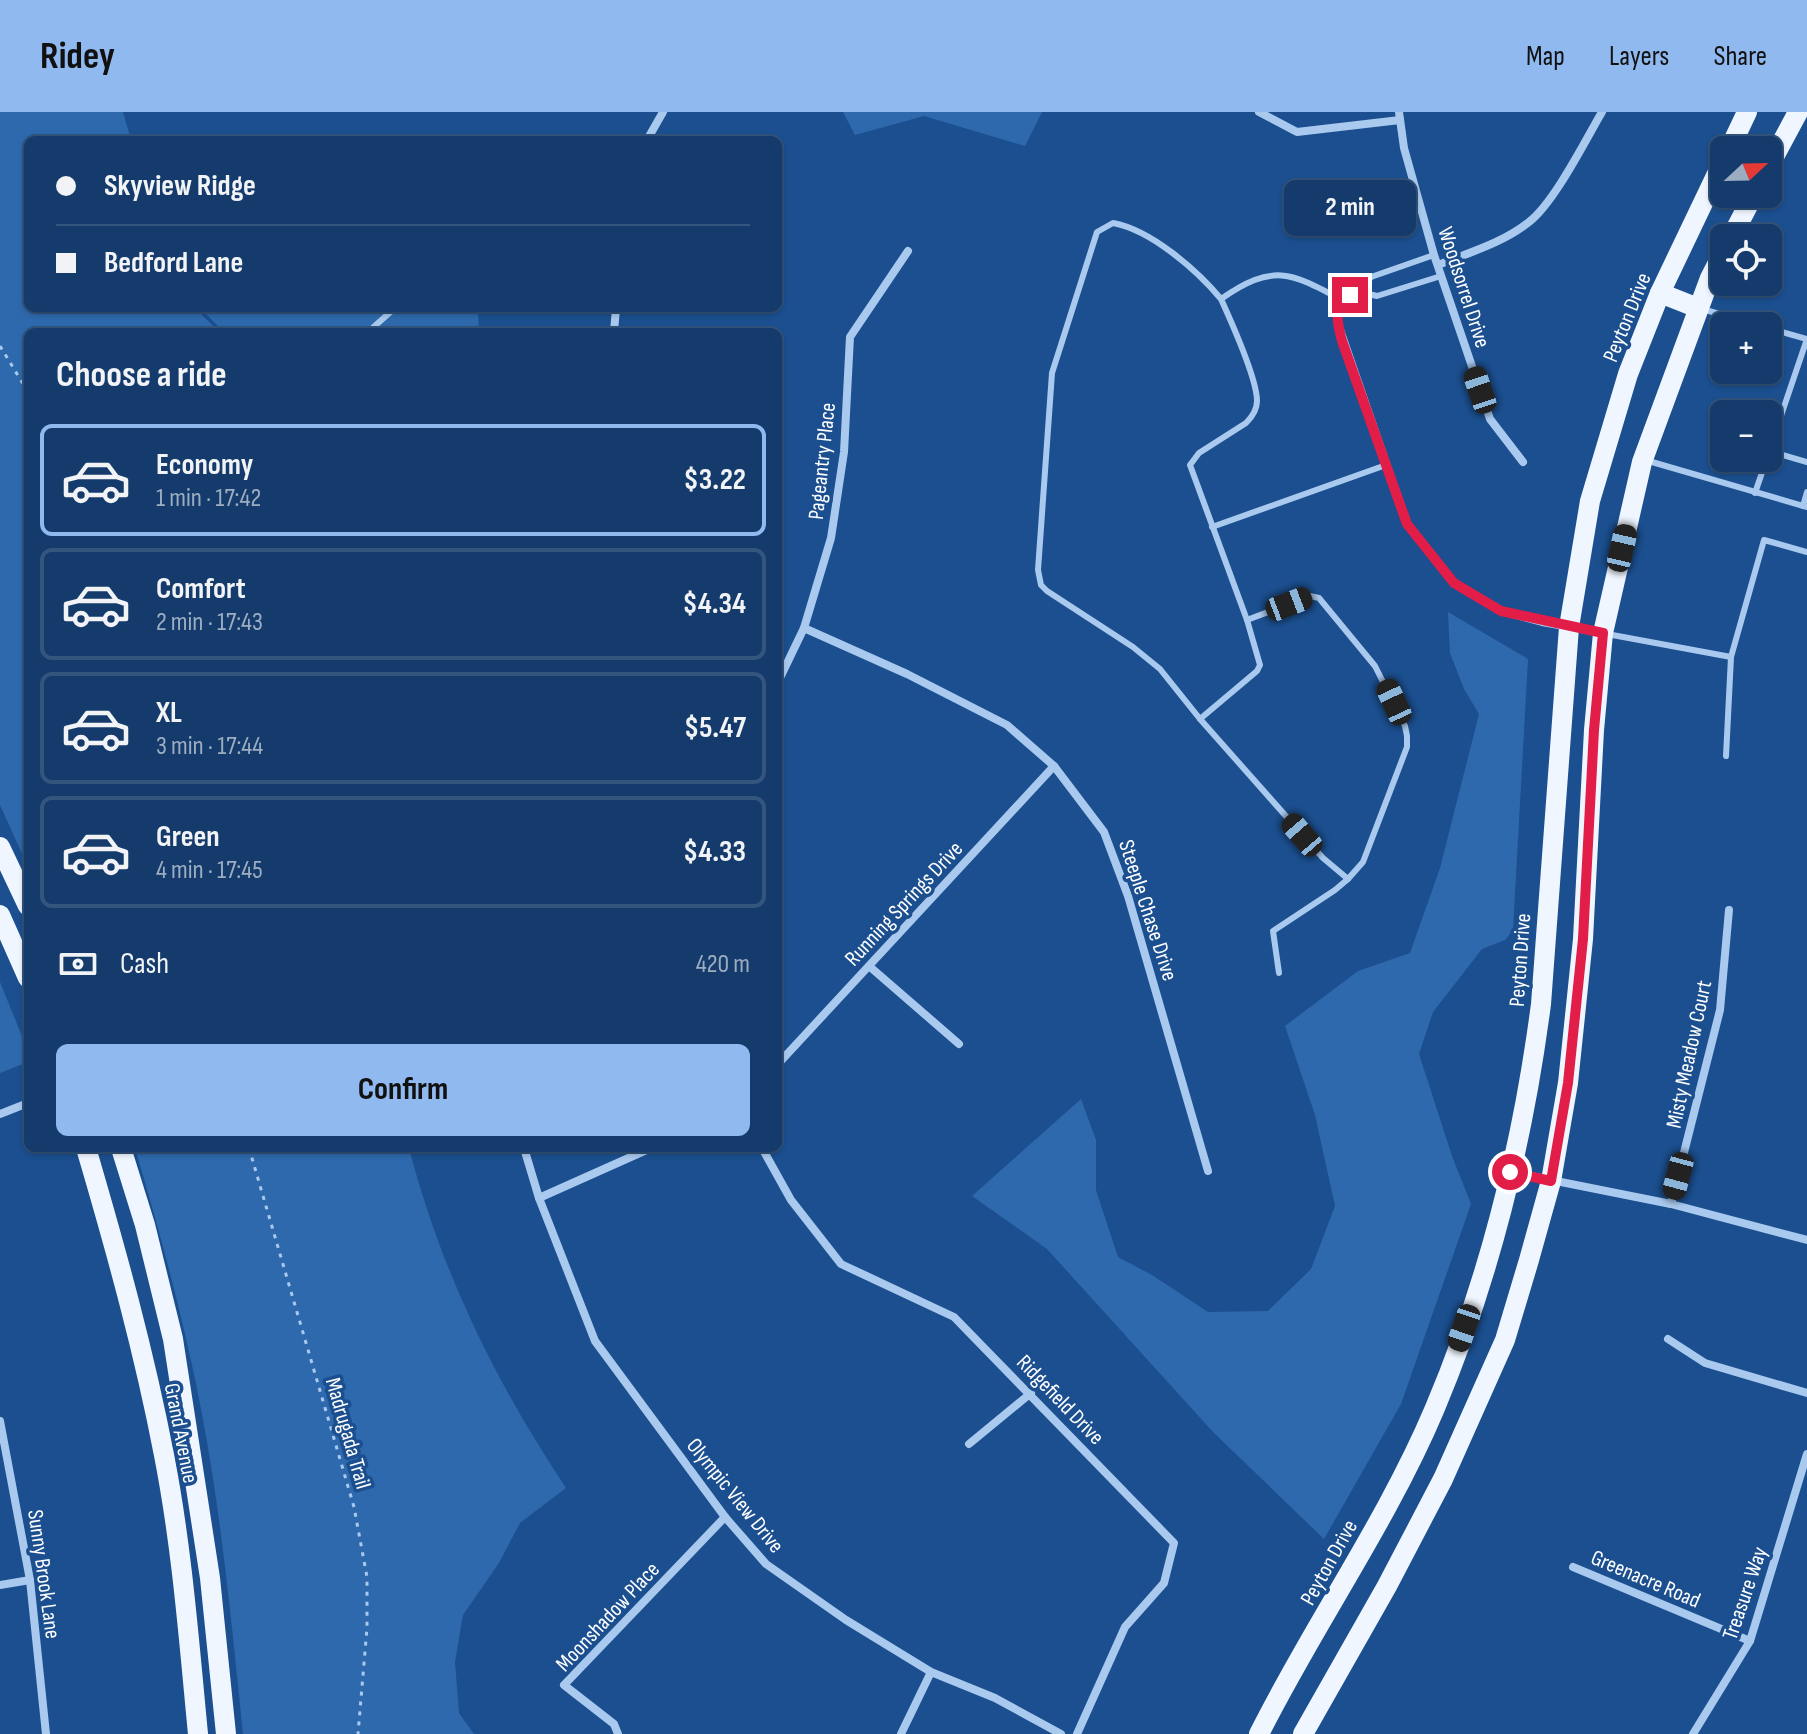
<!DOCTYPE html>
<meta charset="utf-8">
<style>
:root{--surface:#143b6b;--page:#214673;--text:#f1f3f6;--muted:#9dadc1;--line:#33557e;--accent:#90b9f0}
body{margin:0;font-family:"Sofia Sans Condensed",sans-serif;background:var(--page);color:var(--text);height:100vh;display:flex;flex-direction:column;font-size:30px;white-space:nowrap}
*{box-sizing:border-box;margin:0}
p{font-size:26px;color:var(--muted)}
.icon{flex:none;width:44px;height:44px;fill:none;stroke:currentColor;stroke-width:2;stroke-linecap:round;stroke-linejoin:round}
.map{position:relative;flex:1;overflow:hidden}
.side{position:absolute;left:24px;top:216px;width:758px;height:824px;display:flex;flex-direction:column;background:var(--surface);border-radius:12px;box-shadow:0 2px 6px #0004,0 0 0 2px var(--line)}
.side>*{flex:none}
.hud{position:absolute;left:24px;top:24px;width:758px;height:176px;border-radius:12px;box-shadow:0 2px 6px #0004,0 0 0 2px var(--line);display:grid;align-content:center;height:176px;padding:0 32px;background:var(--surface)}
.needle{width:52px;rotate:68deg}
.controls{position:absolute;left:1710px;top:24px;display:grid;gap:16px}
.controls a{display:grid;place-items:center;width:72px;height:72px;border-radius:12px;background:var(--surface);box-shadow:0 2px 6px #0004,0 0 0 2px var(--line);font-size:40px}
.end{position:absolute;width:36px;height:36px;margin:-18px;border:10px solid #e11d48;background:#fff;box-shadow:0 0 0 4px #fff}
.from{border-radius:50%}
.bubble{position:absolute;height:56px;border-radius:12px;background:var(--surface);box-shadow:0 2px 6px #0004,0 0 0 2px var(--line);font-size:26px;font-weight:700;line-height:56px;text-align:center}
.car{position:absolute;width:24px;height:48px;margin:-24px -12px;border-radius:10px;box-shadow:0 0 6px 2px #0007;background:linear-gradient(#222 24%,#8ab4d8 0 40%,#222 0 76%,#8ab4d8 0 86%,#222 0)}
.hud b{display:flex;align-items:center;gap:28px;height:76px;font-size:30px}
.hud b+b{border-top:2px solid var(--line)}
.hud i{width:20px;height:20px;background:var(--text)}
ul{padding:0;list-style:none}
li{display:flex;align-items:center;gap:24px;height:112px;margin:0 16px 12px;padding:0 16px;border:4px solid var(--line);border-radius:12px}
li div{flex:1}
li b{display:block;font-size:30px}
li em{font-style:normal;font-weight:700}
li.selected{border-color:var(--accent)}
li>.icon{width:72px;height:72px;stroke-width:1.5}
h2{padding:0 32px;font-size:36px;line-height:96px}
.pay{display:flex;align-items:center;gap:20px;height:88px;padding:0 32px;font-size:30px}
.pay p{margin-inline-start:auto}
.action{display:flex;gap:16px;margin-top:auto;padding:16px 32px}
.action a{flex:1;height:92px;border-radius:12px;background:var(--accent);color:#111;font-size:32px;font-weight:700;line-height:92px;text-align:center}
header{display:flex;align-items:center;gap:48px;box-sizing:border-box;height:112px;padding:0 40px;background:var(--accent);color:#111}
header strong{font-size:38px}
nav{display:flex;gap:44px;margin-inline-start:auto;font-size:28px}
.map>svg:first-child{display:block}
.green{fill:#2e69ad}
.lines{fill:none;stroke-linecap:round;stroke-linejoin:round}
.path{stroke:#a9c9ee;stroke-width:3;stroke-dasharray:4 6;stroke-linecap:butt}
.lane{stroke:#a9c9ee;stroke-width:6}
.street{stroke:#a9c9ee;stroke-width:8}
.primary{stroke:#f0f6ff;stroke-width:20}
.route{stroke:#e11d48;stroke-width:10}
.labels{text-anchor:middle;stroke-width:7;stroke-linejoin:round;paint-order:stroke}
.street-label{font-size:22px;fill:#fff;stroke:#1b4f8f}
</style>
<header>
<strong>Ridey</strong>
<nav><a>Map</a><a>Layers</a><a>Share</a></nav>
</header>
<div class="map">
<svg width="1807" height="1622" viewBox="0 0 1807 1622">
<rect width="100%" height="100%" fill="#1b4f8f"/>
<g class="green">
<polygon points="0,0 123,0 131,28 28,28 28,196 195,196 219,220 28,220 28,755 0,693"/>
<polygon points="843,0 1042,0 1025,34 924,4 855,23"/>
<polygon points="200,196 478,196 479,220 224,220"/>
<polygon points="1448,500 1528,547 1513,818 1505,828 1482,837 1433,900 1419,942 1452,1044 1471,1092 1401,1292 1324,1427 1213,1320 1047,1137 972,1084 1081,987 1096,1028 1096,1078 1118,1145 1152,1163 1208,1200 1268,1199 1311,1157 1335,1094 1315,1003 1285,914 1358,859 1410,841 1440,756 1479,602 1464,577 1450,541"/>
<polygon points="0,870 28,939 28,950 0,961"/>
<path d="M135 1036H409C441 1159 496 1271 566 1376L520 1411 499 1451 463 1503 455 1550 459 1601 474 1622H243C232 1515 222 1408 202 1302 185 1212 161 1124 135 1036Z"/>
</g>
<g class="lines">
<g class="path">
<polyline points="0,234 28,280"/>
<polyline points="249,1036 354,1395 367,1465 367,1516 358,1622"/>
</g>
<g class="lane">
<polyline points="1434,143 1371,165 1360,180 1377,184 1441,164"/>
<path d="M1221 187C1197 158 1151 118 1113 111L1097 120 1052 261 1038 458 1041 473 1047 479 1133 535 1160 557 1200 607 1257 559 1260 553 1247 508 1190 353 1199 341 1246 311C1252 305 1257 298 1257 289 1257 267 1231 209 1221 187 1273 151 1290 160 1342 188"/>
<polyline points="1702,197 1761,214"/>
<polyline points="1768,216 1807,227"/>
<polyline points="368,220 395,196"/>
<polyline points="1769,339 1807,350"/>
<polyline points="1768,342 1807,227"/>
<polyline points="1645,348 1807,395"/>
<polyline points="1755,381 1767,346"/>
<polyline points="1803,394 1807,380"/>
<polyline points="1212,415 1386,353"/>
<polyline points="1607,522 1731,545 1764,428 1807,440"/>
<polyline points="1200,607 1323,746 1348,767 1363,750 1407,635 1407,624 1405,614 1375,554 1319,486 1310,484 1247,508"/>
<polyline points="1726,644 1731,545"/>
<polyline points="1279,861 1273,819 1335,778 1348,767"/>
</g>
<g class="street">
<polyline points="1259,0 1297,20 1400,8"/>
<polyline points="1399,0 1404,36 1434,143 1490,307 1523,350"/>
<polyline points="647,28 663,0"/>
<path d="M1438 153C1468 141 1503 131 1529 110 1554 91 1585 29 1602 0"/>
<polyline points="1360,180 1342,188 1337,209 1407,412 1454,471 1501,499 1542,510 1603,521"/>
<polyline points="614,220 616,196"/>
<polyline points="804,516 907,562 1007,613 1054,654 1104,720 1128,784 1208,1059"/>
<polyline points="778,570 804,516 831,426 844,340 850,225 908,139"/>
<polyline points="869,854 959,932"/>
<polyline points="778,952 1054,654"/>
<polyline points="0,1002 28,991"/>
<polyline points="524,1036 539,1086 595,1229 725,1405 766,1452 846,1508 931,1560 995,1586 1061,1622"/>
<polyline points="762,1036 791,1088 841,1152 954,1205 1174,1431 1164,1471 1125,1515 1077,1622"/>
<polyline points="1511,1060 1671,1092 1807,1128"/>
<polyline points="539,1086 651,1036"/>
<polyline points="1671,1092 1720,898 1729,798"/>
<polyline points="1668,1227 1705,1251 1807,1281"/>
<polyline points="0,1309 30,1468 46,1622"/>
<polyline points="969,1332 1031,1281"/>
<polyline points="1573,1455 1750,1529"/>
<polyline points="0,1473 30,1468"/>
<polyline points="618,1622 614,1612 564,1573 725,1405"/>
<polyline points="901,1622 931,1560"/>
<polyline points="1693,1622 1750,1529 1807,1342"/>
</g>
<g class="primary">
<polyline points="1729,38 1747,0"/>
<polyline points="1768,56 1798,0"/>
<polyline points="1731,126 1754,82"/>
<polyline points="1660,181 1698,196"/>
<polyline points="0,735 28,794"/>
<polyline points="0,803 28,866"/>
<path d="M86 1036C116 1138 144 1239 164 1343 182 1435 189 1529 198 1622"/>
<polyline points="121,1036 145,1113 173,1227 210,1466 226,1622"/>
<path d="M1259 1622C1314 1512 1387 1410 1435 1296 1489 1168 1523 1030 1541 892L1569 515 1590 389 1628 262 1660 181 1724 47"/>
<polyline points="1303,1622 1387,1474 1443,1367 1505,1228 1529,1148 1551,1069 1568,971 1583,827 1594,618 1603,521 1642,350 1710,166 1724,139"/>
</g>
</g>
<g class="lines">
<path class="route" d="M1350 183C1333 194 1337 211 1342 229L1407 412 1454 471 1501 499 1603 521 1594 618 1583 827 1568 971 1551 1069 1510 1060"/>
</g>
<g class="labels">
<g class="street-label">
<text transform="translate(1465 175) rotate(72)" y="8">Woodsorrel Drive</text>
<text transform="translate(1626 205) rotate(-68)" y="8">Peyton Drive</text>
<text transform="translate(821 349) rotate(-84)" y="8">Pageantry Place</text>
<text transform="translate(903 791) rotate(-47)" y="8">Running Springs Drive</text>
<text transform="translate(1149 798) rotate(72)" y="8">Steeple Chase Drive</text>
<text transform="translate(1519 848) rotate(-86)" y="8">Peyton Drive</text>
<text transform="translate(1688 942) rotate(-78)" y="8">Misty Meadow Court</text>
<text transform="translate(1061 1287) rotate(46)" y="8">Ridgefield Drive</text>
<text transform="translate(182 1321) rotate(79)" y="8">Grand Avenue</text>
<text transform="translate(349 1321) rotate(74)" y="8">Madrugada Trail</text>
<text transform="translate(736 1383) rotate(51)" y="8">Olympic View Drive</text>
<text transform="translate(1328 1450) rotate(-61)" y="8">Peyton Drive</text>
<text transform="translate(45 1462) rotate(82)" y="8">Sunny Brook Lane</text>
<text transform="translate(1646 1466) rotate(23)" y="8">Greenacre Road</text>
<text transform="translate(1744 1481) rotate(-71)" y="8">Treasure Way</text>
<text transform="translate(607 1504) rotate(-47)" y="8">Moonshadow Place</text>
</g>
</g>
</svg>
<div class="controls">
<a><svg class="needle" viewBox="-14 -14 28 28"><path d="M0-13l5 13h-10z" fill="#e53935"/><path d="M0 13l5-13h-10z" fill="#9dadc1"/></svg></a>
<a><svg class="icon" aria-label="locate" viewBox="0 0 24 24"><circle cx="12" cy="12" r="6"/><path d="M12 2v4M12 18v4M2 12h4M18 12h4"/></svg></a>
<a>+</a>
<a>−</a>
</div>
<i class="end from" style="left:1510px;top:1060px"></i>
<i class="end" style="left:1350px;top:183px"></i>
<div class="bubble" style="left:1284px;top:68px;width:132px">2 min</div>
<i class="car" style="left:1480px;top:278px;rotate:341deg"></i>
<i class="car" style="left:1622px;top:436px;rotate:13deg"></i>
<i class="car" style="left:1289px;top:492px;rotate:69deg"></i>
<i class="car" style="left:1394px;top:590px;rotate:335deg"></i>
<i class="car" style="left:1302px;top:723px;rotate:319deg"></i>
<i class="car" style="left:1678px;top:1064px;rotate:195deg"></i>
<i class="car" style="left:1464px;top:1216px;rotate:199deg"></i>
<div class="hud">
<b><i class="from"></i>Skyview Ridge</b>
<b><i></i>Bedford Lane</b>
</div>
<section class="side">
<h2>Choose a ride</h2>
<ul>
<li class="selected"><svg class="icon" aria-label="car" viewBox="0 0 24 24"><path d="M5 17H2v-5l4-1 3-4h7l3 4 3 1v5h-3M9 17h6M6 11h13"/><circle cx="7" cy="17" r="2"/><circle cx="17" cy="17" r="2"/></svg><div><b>Economy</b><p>1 min · 17:42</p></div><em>$3.22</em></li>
<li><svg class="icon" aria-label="car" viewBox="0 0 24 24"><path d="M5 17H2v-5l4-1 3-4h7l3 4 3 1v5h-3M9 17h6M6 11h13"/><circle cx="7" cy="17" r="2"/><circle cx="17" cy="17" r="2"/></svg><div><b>Comfort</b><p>2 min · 17:43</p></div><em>$4.34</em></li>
<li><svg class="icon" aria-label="car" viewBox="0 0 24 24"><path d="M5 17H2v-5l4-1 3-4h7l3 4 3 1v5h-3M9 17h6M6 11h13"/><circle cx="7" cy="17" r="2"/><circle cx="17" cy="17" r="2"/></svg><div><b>XL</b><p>3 min · 17:44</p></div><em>$5.47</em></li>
<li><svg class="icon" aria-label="car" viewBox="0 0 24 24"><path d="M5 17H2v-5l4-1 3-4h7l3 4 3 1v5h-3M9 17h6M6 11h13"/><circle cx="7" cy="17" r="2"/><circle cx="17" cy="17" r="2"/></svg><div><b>Green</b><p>4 min · 17:45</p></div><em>$4.33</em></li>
</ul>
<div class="pay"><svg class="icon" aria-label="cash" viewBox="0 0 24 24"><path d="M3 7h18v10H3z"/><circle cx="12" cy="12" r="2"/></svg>Cash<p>420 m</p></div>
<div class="action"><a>Confirm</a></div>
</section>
</div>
